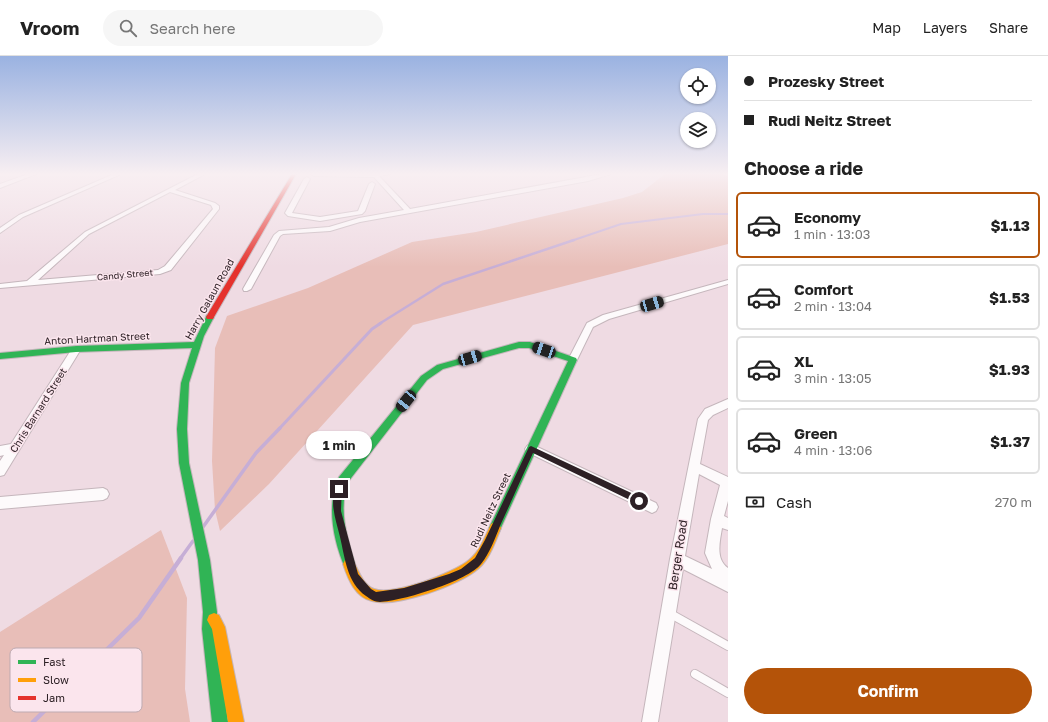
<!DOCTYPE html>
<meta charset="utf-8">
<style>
:root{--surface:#fff;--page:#f6f6f6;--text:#222;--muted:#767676;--line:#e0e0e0;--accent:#b45309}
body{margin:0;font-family:"Golos Text",sans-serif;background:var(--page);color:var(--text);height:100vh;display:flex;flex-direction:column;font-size:15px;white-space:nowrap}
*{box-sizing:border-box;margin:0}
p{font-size:13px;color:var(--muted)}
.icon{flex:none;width:22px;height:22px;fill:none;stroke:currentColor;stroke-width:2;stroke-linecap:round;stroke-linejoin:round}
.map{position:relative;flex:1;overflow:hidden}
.panel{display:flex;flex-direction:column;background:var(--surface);width:320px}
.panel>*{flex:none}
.guide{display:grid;align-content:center;height:88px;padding:0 16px;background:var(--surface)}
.tools{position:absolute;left:680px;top:12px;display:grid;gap:8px}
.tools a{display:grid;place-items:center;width:36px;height:36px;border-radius:50%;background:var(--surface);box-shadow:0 1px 3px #0004;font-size:20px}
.end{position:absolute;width:18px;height:18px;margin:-9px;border:5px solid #2d2025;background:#fff;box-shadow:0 0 0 2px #fff}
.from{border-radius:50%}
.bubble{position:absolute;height:28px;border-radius:14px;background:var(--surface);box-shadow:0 1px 3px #0004;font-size:13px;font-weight:700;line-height:28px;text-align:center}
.car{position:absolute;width:12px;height:24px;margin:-12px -6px;border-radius:5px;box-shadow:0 0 3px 1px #0007;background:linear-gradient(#222 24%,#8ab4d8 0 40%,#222 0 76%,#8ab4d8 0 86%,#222 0)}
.guide b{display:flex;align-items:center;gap:14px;height:38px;font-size:15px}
.guide b+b{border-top:1px solid var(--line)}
.guide i{width:10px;height:10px;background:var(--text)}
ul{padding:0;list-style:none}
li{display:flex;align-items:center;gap:12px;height:66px;margin:0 8px 6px;padding:0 8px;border:2px solid var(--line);border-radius:6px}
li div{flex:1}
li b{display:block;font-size:15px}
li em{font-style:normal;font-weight:700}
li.on{border-color:var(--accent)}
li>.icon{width:36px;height:36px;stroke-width:1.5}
h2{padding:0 16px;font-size:18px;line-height:48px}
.pay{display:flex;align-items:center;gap:10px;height:44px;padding:0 16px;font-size:15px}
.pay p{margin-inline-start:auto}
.action{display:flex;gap:8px;margin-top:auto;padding:8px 16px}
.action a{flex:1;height:46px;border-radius:24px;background:var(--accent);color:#fff;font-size:16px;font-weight:700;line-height:46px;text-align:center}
header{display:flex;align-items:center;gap:24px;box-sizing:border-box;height:56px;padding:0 20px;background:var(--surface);border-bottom:1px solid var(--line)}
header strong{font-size:19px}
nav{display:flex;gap:22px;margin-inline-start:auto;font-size:14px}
.search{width:280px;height:36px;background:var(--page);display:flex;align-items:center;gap:10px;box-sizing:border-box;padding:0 14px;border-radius:22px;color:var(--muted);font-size:15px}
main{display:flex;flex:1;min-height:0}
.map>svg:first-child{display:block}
.green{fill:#e8beb8}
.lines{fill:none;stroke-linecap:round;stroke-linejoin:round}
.stream-far4{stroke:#c6aed6;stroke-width:2}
.stream-far3{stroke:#c6aed6;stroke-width:2.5}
.stream-far2{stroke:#c6aed6;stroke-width:3}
.stream-far1{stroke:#c6aed6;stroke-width:3.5}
.stream{stroke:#c6aed6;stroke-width:4.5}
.lane-casing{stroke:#c5b6bc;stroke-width:10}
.street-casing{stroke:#c5b6bc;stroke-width:2}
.fast-casing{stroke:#c5b6bc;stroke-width:2}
.slow-casing{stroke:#c5b6bc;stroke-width:2}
.jam-casing{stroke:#c5b6bc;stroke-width:2}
.lane{stroke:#fdfafb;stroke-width:8}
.street{fill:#fdfafb;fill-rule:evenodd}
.fast{fill:#30b455;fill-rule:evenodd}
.slow{fill:#ff9f0a;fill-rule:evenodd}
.jam{fill:#e5322d;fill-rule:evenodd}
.route{fill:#2d2025}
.labels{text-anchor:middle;stroke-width:3;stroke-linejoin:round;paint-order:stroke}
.far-street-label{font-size:9px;fill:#2d2025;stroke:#fbe5ed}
.street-label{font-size:10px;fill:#2d2025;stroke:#fbe5ed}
.near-street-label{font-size:12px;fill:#2d2025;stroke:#fbe5ed}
.key{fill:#fbe5ed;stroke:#bdaab1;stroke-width:1}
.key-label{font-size:11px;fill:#2d2025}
</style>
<header>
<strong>Vroom</strong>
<div class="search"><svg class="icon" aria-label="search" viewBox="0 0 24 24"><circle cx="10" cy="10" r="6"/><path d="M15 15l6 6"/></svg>Search here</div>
<nav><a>Map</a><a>Layers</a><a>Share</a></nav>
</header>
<main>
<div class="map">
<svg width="728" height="666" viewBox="0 0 728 666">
<rect width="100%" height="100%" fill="#efdbe3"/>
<g class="green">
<polygon points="665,118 723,118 728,120 728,188 413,269 269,428 220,475 215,454 212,405 214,330 215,292 227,260 308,232 412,186 476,176 623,142 642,136"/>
<polygon points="161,474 187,542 185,633 190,666 0,666 0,576"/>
</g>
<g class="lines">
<polyline class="stream-far4" points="571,185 621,168 703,158 728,158"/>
<polyline class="stream-far3" points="379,268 443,228 574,184"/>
<polyline class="stream-far2" points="279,373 372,273 381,267"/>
<g class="stream-far1">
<polyline points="203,471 256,397 280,372"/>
<polyline points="180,503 193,485"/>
</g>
<polyline class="stream" points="33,666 139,562 181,502"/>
<g class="lane-casing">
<g id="lane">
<polyline points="669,557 728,590"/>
<polyline points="695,618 728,637"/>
</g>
</g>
<g class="street-casing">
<g id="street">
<polygon points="28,118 36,118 0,132 0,128"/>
<polygon points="114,118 121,118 23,161 0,177 0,172 19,159"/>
<path d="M198 118H205L175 134 215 147 219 150V153L171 214 160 218 0 232V228L27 225 85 176ZM170 136 211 149 213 153 165 210 158 214 38 224 89 178Z"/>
<polygon points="311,118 391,118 379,120 410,153 602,118 611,118 588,125 360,166 330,175 283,178 280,180 251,233 247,235 244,235 243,233 274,179 279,175 329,171 359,162 404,154 374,121 314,120"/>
<polygon points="307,121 310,123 292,157 320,161 358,155 369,128 372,126 375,128 365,155 362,158 320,165 288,160 285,157 304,123"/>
<polygon points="728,224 728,228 609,263 593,271 576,306 573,307 568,304 587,267 603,259"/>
<polygon points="76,290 81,293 4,419 0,420 0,405 4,399 0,400 0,390 11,388 73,291"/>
<path d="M728 343V352L713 359 708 364 700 408 728 421V445L724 460 728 462V474L722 472C720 485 715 503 728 512V536L683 513 658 666H642L670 503 698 363 705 353ZM699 418 720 429 711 463 705 497 712 513 685 500Z"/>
<polygon points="531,388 656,447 658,451 656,455 652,457 648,455 527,396 525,393 527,390"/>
<polygon points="103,432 107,434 109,438 107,442 103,444 0,453 0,441"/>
</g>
</g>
<g class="fast-casing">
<g id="fast">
<polygon points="207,259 213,259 214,261 204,280 189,327 187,373 189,407 210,504 217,556 216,573 228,666 212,666 202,573 203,556 198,504 179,407 177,373 181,327 192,292 76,296 0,303 0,297 76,290 194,286"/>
<path d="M519 286H530L576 302 577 304 499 476 495 478 491 476 489 472 568 305 529 292H519L443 313 427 324 348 426C338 454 347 481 355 508L353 512 349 514 345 512C333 484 326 449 339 421L421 320 437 309Z"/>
</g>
</g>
<g class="slow-casing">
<g id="slow">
<path d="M495 466 499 468 501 472C495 486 490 502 479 512 461 529 395 552 372 545 355 541 348 523 343 508L345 504 349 502 353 504C358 514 363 529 374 533 393 540 454 517 469 504 480 495 485 481 491 468Z"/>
<polygon points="214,557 219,559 225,571 244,666 228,666 212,573 207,564 209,559"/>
</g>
</g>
<g class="jam-casing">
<polygon id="jam" points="292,118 296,118 214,261 213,263 207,263 206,261"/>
</g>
<use href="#lane" class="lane"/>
<use href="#street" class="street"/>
<use href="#fast" class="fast"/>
<use href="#slow" class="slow"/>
<use href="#jam" class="jam"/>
</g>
<linearGradient id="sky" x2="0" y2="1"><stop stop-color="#9ab2e1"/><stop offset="0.56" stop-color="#f8eff2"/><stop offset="1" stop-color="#f8eff2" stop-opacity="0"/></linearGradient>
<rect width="728" height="211" fill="url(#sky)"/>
<path class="route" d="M531 390 642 442V447H636L533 397C522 421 511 446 500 470 495 482 490 497 481 508 468 525 402 545 380 546 375 546 370 543 366 540 347 527 345 502 340 481 336 464 329 447 336 430H342L341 455 358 518 371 533 376 536 404 532 449 518 461 513 475 502 485 484 529 391Z"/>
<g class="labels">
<g class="far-street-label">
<text transform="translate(125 219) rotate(-5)" y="3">Candy Street</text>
</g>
<g class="street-label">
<text transform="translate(209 243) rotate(-61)" y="4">Harry Galaun Road</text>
<text transform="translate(97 282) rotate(-3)" y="4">Anton Hartman Street</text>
<text transform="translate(38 354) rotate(-58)" y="4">Chris Barnard Street</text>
<text transform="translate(490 454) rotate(-65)" y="4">Rudi Neitz Street</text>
</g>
<g class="near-street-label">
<text transform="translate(678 499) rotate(-81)" y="4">Berger Road</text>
</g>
</g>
<rect x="10" y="592" width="132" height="64" rx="6" class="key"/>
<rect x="18" y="604" width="18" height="4" fill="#30b455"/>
<rect x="18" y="622" width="18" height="4" fill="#ff9f0a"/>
<rect x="18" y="640" width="18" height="4" fill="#e5322d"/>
<g class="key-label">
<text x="43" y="610">Fast</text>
<text x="43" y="628">Slow</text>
<text x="43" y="646">Jam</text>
</g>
</svg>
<div class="tools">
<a><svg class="icon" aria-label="locate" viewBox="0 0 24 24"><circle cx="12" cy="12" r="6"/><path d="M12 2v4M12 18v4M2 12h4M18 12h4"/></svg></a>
<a><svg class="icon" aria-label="layers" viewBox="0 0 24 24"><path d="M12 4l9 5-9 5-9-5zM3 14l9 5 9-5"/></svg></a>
</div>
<i class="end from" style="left:639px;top:445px"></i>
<i class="end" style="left:339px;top:433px"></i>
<div class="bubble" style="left:306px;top:375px;width:66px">1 min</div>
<i class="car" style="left:652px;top:248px;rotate:74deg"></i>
<i class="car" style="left:544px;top:294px;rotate:289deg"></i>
<i class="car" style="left:470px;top:302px;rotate:74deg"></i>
<i class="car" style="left:406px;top:345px;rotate:219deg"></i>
</div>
<section class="panel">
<div class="guide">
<b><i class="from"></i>Prozesky Street</b>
<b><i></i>Rudi Neitz Street</b>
</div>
<h2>Choose a ride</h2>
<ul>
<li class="on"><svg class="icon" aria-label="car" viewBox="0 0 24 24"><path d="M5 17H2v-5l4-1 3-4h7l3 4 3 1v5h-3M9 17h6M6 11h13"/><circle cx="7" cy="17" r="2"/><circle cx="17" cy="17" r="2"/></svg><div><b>Economy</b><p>1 min · 13:03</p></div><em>$1.13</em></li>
<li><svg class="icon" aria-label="car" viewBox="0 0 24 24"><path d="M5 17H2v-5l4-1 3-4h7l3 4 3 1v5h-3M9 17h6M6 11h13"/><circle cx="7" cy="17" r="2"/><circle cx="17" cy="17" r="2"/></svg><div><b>Comfort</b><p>2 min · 13:04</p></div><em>$1.53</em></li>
<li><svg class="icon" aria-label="car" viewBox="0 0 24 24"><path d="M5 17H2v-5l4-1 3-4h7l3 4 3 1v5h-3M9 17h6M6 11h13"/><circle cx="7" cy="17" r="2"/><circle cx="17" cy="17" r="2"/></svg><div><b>XL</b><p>3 min · 13:05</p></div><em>$1.93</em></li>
<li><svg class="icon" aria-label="car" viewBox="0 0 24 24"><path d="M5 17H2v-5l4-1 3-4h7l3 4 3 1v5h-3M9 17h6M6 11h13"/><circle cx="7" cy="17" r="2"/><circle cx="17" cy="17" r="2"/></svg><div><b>Green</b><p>4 min · 13:06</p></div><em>$1.37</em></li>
</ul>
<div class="pay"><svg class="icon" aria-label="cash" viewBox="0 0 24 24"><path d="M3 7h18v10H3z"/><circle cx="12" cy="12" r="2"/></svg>Cash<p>270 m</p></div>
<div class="action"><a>Confirm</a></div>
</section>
</main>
